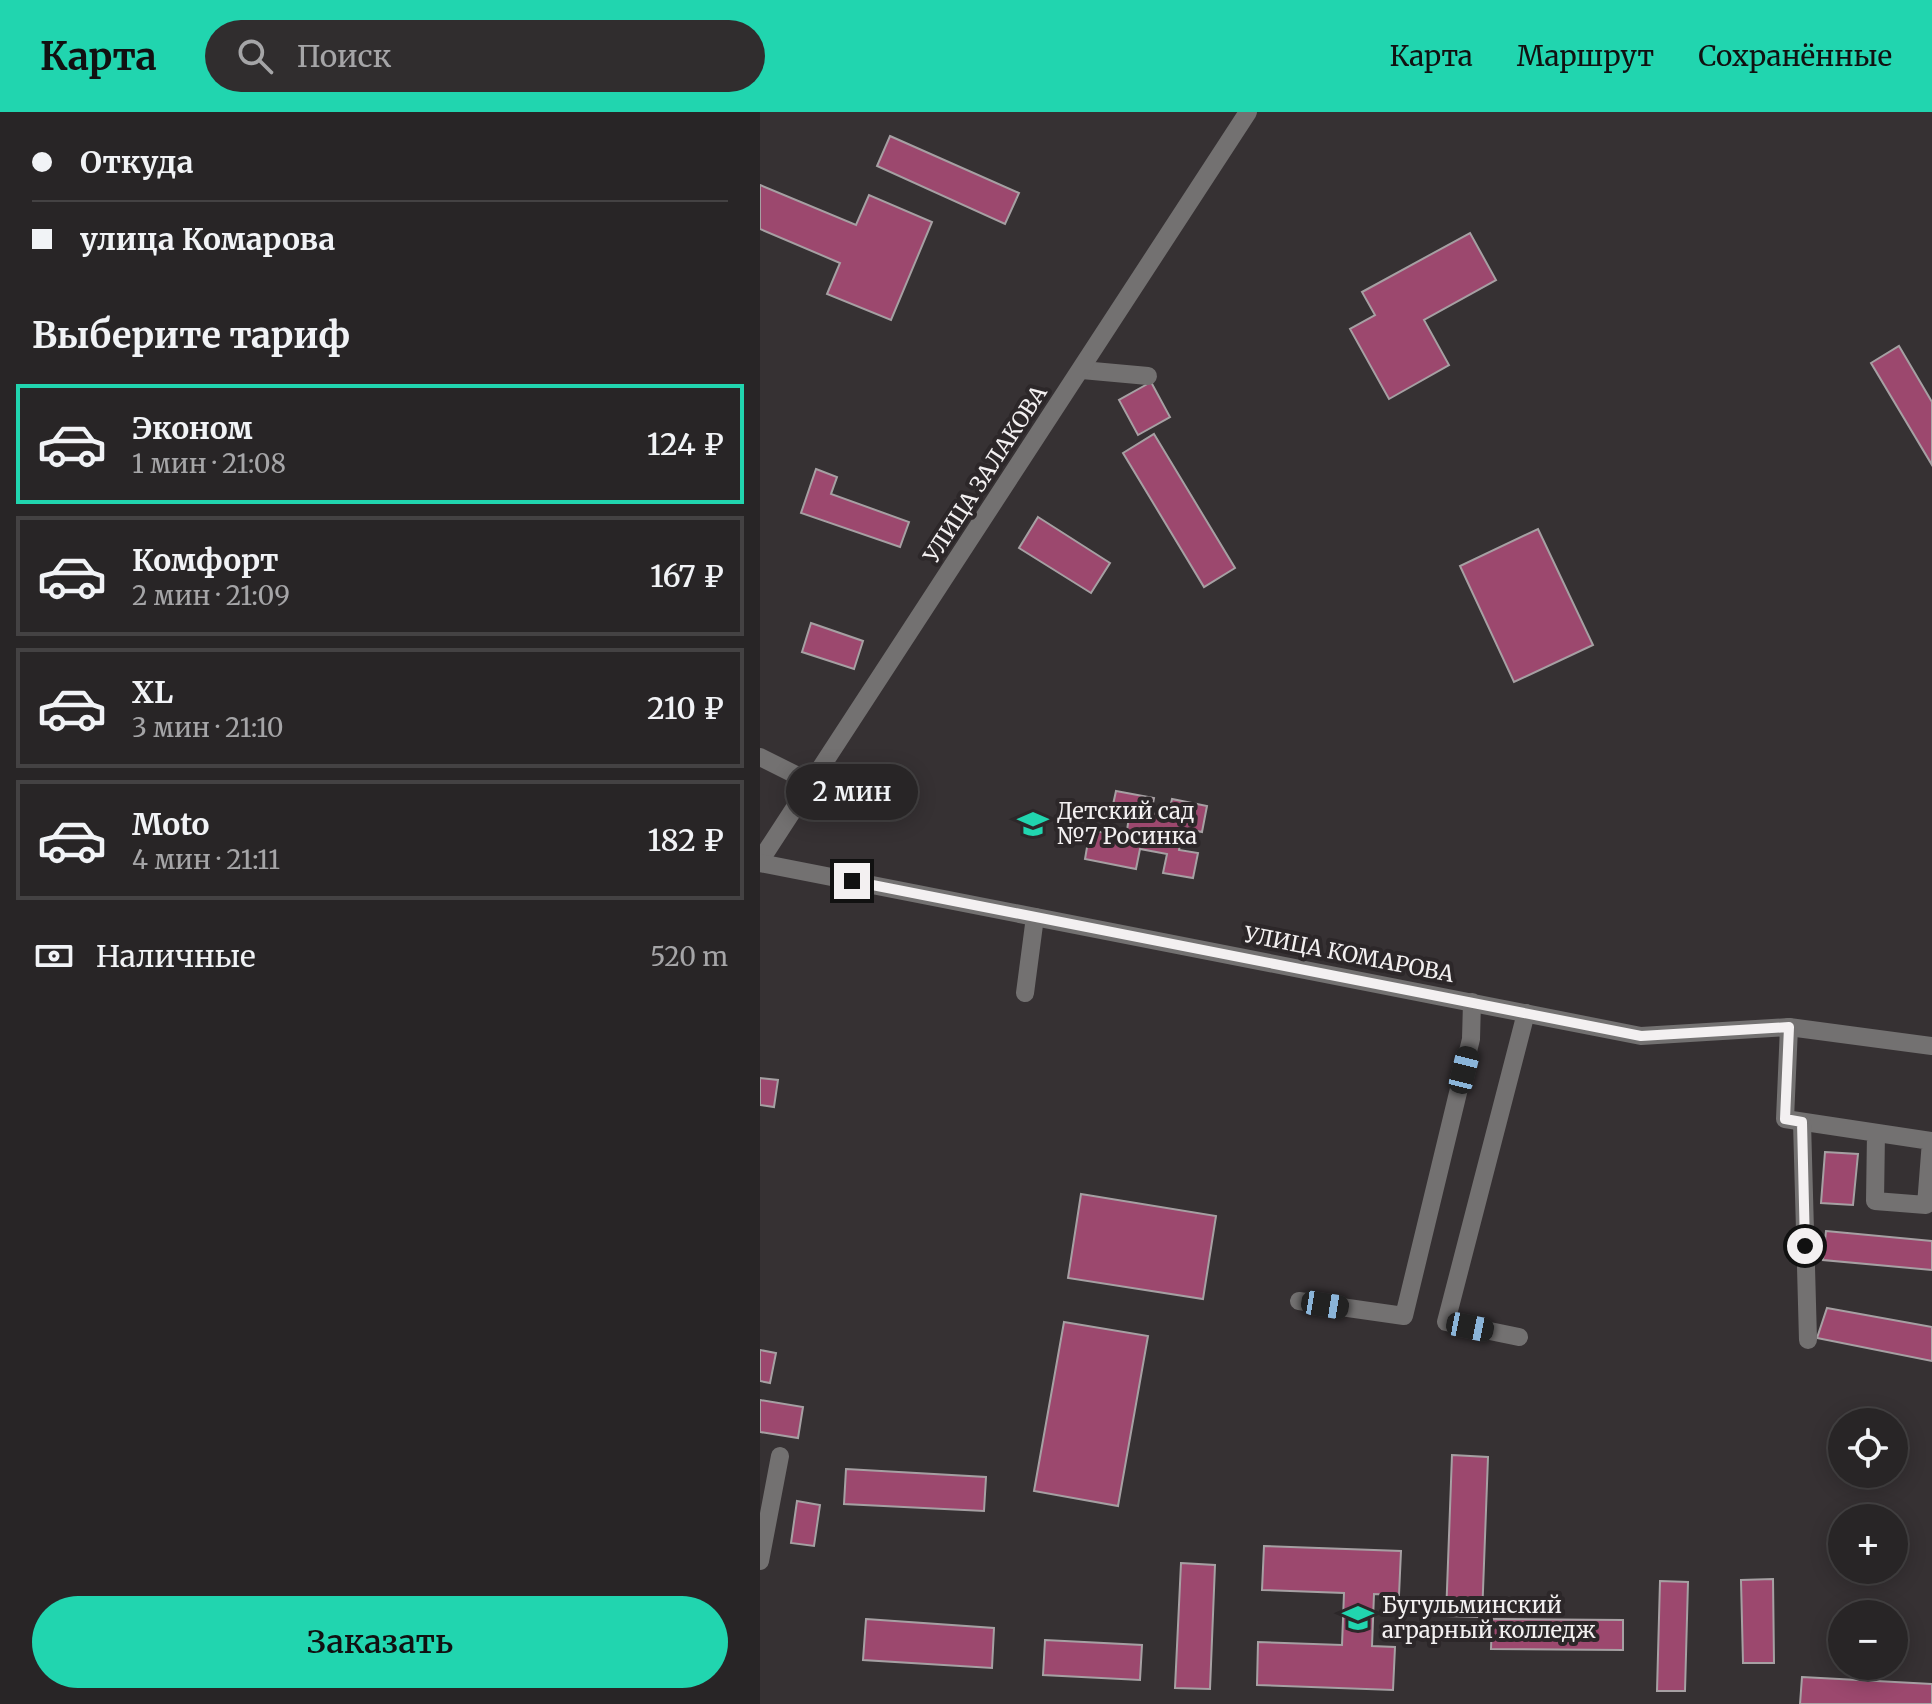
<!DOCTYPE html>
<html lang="ru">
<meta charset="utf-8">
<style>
:root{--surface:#282526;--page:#302d2e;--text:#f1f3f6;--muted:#a5a5a7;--line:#444243;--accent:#21d5af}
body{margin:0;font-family:Merriweather,serif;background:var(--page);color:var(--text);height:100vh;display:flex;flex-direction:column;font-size:30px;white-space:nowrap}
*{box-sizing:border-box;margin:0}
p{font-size:26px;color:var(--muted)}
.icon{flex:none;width:44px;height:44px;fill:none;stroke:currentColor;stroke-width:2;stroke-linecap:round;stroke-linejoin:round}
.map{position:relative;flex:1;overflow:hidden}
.sheet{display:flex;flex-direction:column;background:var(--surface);width:760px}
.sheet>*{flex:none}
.guide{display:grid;align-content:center;height:176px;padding:0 32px;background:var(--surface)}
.buttons{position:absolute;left:1068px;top:1296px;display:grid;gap:16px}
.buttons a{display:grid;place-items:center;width:80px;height:80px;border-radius:50%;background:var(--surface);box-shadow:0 4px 20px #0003,0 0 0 2px var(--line);font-size:40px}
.end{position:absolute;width:36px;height:36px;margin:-18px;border:10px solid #f3f0f1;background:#111;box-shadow:0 0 0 4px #111}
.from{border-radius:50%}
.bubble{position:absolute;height:56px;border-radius:28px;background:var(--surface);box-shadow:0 4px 20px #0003,0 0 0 2px var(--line);font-size:26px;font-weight:600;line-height:56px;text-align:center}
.car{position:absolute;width:24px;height:48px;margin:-24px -12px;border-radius:10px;box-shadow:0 0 6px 2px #0007;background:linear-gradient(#222 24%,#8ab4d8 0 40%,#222 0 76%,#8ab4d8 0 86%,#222 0)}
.guide b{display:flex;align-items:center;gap:28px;height:76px;font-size:30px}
.guide b+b{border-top:2px solid var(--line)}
.guide i{width:20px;height:20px;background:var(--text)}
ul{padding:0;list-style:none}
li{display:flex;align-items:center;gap:24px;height:120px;margin:0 16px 12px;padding:0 16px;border:4px solid var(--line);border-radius:0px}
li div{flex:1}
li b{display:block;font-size:30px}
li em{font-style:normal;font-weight:600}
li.active{border-color:var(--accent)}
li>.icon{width:72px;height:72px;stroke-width:1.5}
h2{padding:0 32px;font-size:36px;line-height:96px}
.pay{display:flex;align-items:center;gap:20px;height:88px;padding:0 32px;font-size:30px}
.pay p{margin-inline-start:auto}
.button{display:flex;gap:16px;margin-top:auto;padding:16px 32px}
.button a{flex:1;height:92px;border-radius:48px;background:var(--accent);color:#111;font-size:32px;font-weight:600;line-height:92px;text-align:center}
header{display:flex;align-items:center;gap:48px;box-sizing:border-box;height:112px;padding:0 40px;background:var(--accent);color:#111}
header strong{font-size:38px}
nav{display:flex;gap:44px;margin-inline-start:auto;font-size:28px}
.search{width:560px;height:72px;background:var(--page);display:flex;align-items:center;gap:20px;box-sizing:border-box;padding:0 28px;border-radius:44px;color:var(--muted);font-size:30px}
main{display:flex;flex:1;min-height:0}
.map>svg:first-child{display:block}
.building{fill:#9c486e;stroke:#a6a0a3;stroke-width:2}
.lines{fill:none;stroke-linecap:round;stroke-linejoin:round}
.minor{stroke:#737171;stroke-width:18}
.route{stroke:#f3f0f1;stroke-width:10}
.labels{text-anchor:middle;stroke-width:8;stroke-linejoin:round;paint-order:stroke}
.street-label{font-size:22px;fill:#f3f0f1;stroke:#2c2729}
.poi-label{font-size:22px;fill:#f3f0f1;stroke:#2c2729;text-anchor:start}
</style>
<header>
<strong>Карта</strong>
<div class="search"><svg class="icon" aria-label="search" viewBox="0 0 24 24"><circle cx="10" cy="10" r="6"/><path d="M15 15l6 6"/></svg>Поиск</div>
<nav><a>Карта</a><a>Маршрут</a><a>Сохранённые</a></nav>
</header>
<main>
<section class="sheet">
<div class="guide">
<b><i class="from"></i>Откуда</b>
<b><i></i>улица Комарова</b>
</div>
<h2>Выберите тариф</h2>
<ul>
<li class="active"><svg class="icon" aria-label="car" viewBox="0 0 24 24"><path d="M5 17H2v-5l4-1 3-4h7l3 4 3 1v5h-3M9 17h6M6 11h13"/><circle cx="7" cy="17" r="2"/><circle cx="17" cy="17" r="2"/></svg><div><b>Эконом</b><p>1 мин · 21:08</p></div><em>124 ₽</em></li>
<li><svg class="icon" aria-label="car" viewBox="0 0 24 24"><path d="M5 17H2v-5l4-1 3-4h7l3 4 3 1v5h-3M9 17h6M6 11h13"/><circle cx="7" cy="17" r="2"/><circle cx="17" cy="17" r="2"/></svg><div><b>Комфорт</b><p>2 мин · 21:09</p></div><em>167 ₽</em></li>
<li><svg class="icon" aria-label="car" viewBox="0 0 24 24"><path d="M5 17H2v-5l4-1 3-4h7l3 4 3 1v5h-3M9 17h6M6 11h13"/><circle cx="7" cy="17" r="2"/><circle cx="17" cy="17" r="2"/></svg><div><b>XL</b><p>3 мин · 21:10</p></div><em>210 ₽</em></li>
<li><svg class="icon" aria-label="car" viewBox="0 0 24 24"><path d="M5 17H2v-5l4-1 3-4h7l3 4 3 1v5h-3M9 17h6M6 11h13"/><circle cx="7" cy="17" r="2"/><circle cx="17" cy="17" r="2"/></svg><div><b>Moto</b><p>4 мин · 21:11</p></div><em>182 ₽</em></li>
</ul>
<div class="pay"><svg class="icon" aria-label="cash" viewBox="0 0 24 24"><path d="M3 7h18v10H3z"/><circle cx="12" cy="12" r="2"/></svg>Наличные<p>520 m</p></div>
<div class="button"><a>Заказать</a></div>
</section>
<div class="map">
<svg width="1172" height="1592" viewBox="0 0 1172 1592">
<rect width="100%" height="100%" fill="#363133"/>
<g class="building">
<polygon points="130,24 259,81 245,112 117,54"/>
<polygon points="0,73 96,113 109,83 172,110 131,208 67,182 80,151 0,117"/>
<polygon points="710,121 736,168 664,208 689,253 629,287 590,217 615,203 602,180"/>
<polygon points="1139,234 1172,290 1172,353 1111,251"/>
<polygon points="391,270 410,305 378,323 359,288"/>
<polygon points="394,322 475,456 444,475 363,341"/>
<polygon points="56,357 77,365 71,382 149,410 140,435 41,401"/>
<polygon points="278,405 350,451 331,481 259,436"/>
<polygon points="778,417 833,533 754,570 700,454"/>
<polygon points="51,511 103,529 94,557 42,540"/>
<polygon points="356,679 394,686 391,701 408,704 412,687 447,694 442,720 423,716 419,738 438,741 433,766 403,761 407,742 380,737 376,757 325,747 330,718 366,725 369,705 351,702"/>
<polygon points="0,966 18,968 14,995 0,993"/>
<polygon points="1065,1040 1098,1042 1093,1093 1061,1091"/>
<polygon points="321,1082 456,1104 443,1187 308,1166"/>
<polygon points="1066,1119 1172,1129 1172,1158 1063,1148"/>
<polygon points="1067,1196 1172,1215 1172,1249 1057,1226"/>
<polygon points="304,1210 388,1224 358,1394 274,1379"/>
<polygon points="0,1238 16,1241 10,1271 0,1269"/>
<polygon points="0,1288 43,1295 38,1326 0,1320"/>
<polygon points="692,1343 728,1345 722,1505 686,1504"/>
<polygon points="86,1357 226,1365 224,1399 84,1392"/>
<polygon points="37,1389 60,1393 54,1434 31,1431"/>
<polygon points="504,1434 641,1439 639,1483 614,1482 612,1534 635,1535 633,1578 497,1573 498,1530 582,1533 584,1481 502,1478"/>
<polygon points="421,1451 455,1453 450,1577 415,1576"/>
<polygon points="1013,1467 1014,1551 983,1551 981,1468"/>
<polygon points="900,1469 928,1470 925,1579 897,1579"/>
<polygon points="106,1507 234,1516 232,1556 103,1548"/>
<polygon points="732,1507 863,1508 863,1538 731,1537"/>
<polygon points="285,1528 382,1533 380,1568 283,1563"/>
<polygon points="1042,1565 1172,1572 1172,1592 1040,1592"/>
</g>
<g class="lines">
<g class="minor">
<polyline points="322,258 388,264"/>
<polyline points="0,645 52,671"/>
<polyline points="0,749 488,0"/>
<polyline points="0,751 881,924 1029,915 1172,934"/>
<polyline points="265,881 275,805"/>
<polyline points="1029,915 1025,1007 1171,1029 1166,1093 1115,1089 1116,1021"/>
<polyline points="1042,1010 1048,1228"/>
<polyline points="539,1189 644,1204 711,927 712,890"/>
<polyline points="759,1225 686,1210 766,901"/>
<polyline points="0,1449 20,1344"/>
</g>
</g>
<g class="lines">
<polyline class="route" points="92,769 881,924 1029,915 1025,1007 1042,1010 1045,1134"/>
</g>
<defs>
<g id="school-bare" transform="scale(2.4)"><path d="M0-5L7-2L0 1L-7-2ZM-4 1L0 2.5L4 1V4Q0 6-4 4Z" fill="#21d5af" stroke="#2c2729" stroke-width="2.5" paint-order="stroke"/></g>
<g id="university-bare" transform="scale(2.4)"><path d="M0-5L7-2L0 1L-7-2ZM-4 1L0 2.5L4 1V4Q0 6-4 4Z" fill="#21d5af" stroke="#2c2729" stroke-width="2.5" paint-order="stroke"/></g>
</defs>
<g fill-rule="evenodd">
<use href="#school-bare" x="273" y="712"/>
<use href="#university-bare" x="598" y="1506"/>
</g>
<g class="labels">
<g class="street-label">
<text transform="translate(225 362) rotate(-57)" y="8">УЛИЦА ЗАЛАКОВА</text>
<text transform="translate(589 842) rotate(11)" y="8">УЛИЦА КОМАРОВА</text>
</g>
<g class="poi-label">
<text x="297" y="707">Детский сад<tspan x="297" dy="25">№7 Росинка</tspan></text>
<text x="622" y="1501">Бугульминский<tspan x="622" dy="25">аграрный колледж</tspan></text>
</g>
</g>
</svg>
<div class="buttons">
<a><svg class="icon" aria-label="locate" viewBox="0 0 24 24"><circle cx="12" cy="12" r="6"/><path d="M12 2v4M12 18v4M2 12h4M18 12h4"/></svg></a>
<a>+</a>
<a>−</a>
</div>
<i class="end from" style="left:1045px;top:1134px"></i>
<i class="end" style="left:92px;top:769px"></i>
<div class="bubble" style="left:26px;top:652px;width:132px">2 мин</div>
<i class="car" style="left:704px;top:958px;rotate:14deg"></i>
<i class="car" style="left:565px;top:1193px;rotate:99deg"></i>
<i class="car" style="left:710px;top:1215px;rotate:101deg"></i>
</div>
</main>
